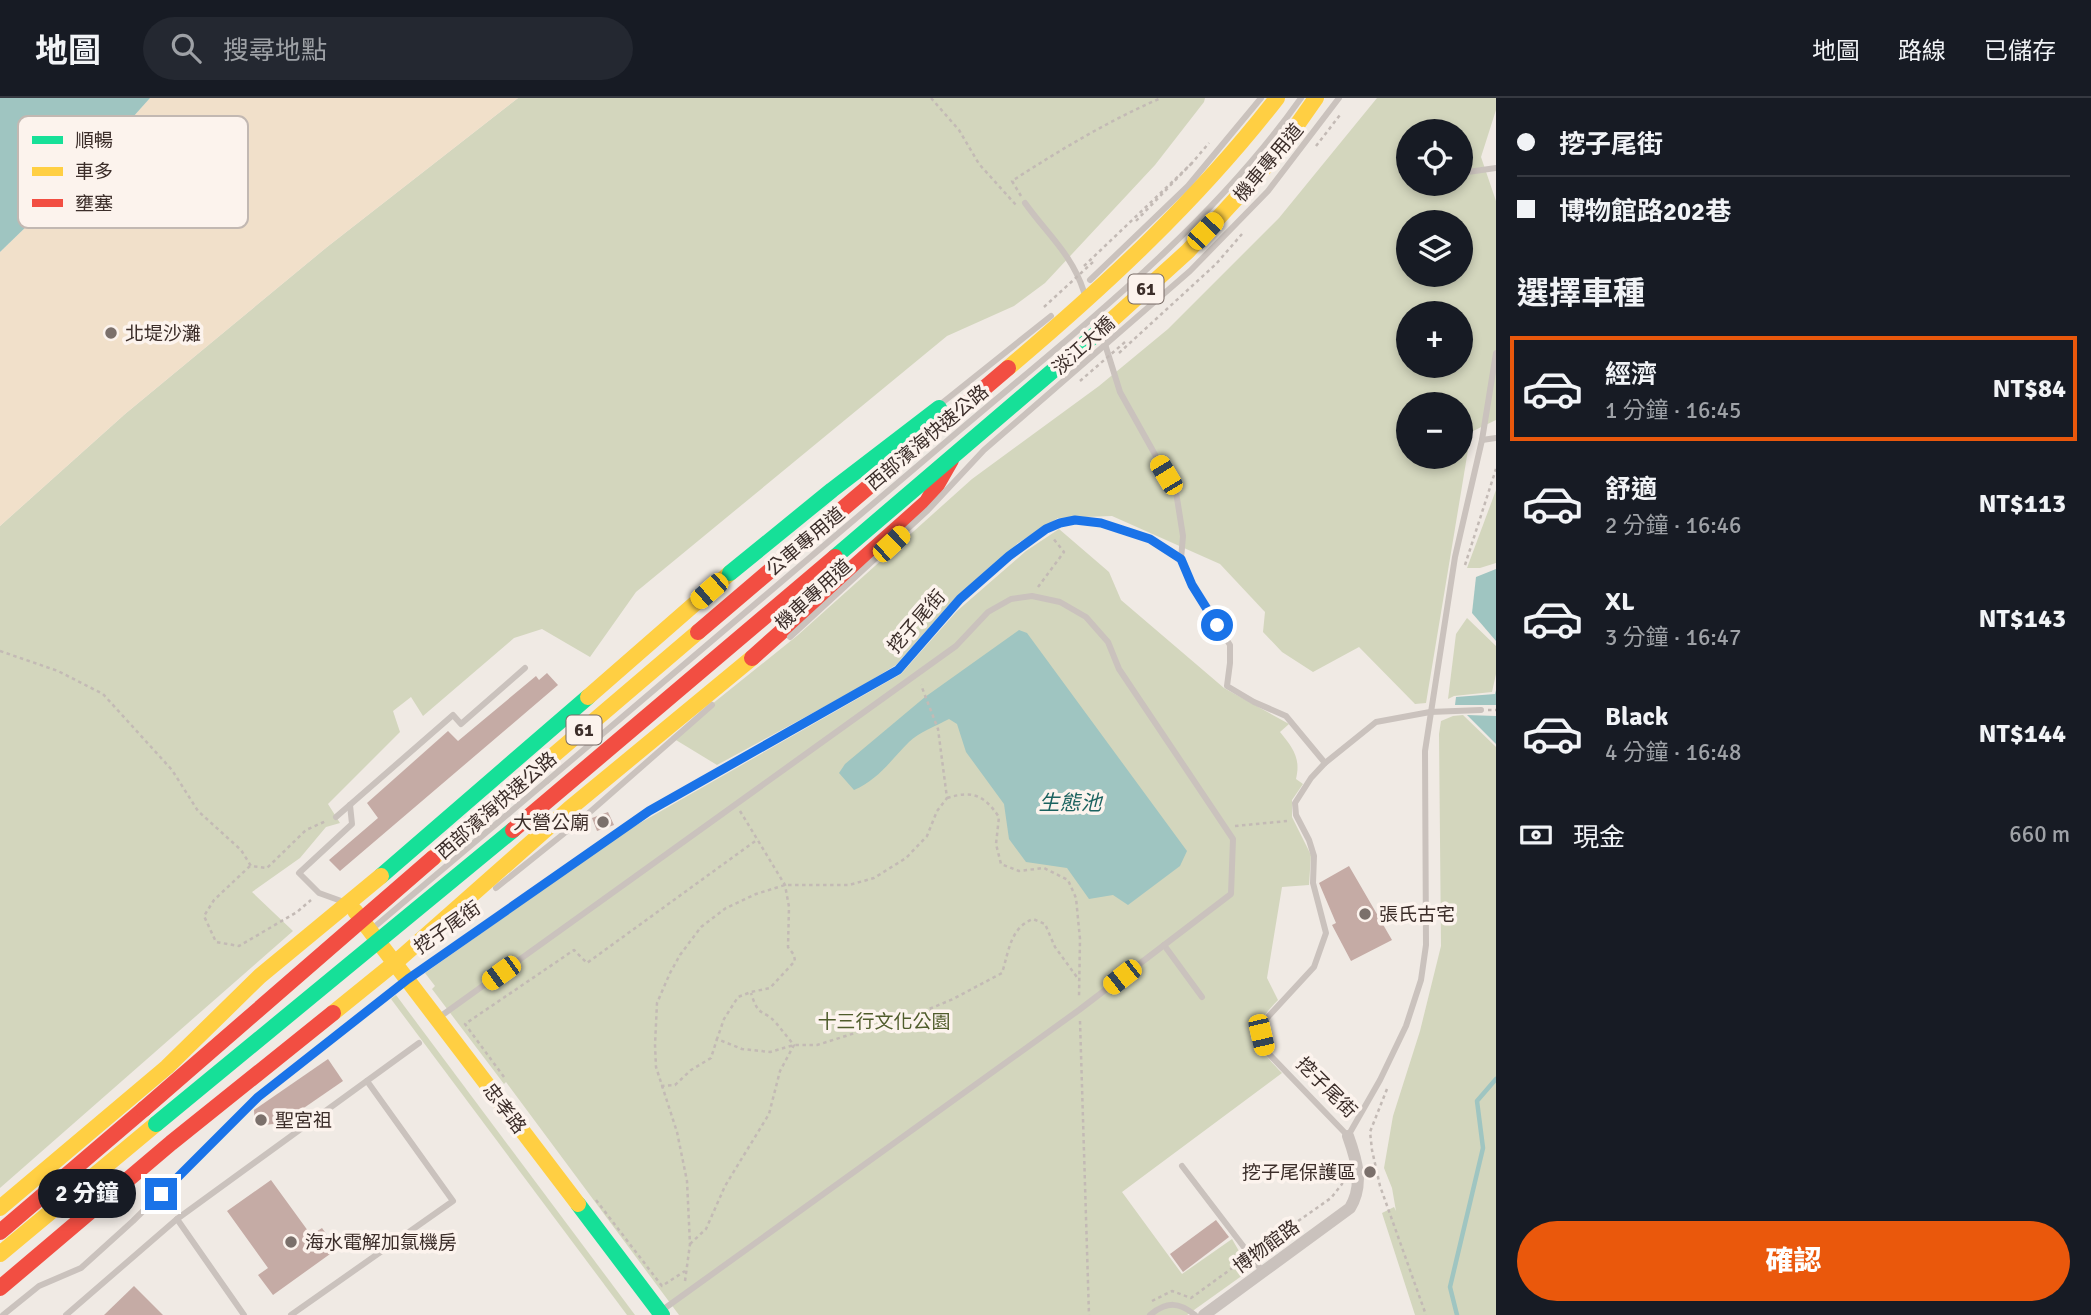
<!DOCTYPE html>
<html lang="zh-TW">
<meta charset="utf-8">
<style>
:root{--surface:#171b24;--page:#242831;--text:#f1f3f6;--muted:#9ea1a6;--line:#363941;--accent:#ea580c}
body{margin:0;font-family:Signika,"Noto Sans TC",sans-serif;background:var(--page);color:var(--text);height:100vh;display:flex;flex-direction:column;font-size:26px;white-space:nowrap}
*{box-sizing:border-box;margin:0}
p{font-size:23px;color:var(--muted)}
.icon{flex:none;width:38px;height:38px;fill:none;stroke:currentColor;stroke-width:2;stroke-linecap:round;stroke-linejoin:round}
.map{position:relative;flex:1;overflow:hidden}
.drawer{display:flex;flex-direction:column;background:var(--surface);width:595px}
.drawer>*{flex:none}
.banner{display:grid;align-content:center;height:154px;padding:0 21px;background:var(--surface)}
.fabs{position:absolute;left:1396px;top:21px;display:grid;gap:14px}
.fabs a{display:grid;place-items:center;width:77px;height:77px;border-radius:50%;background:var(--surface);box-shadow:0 4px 10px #0003;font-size:35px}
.end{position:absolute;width:32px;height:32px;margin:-16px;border:9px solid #1a73e8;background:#fff;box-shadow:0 0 0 4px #fff}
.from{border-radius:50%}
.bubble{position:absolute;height:49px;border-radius:24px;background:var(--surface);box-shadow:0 4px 10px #0003;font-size:23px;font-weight:800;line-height:49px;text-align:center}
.car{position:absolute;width:21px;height:42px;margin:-21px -10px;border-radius:9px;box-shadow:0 0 5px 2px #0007;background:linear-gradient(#f5c518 24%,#345 0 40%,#f5c518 0 76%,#345 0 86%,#f5c518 0)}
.banner b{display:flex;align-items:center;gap:24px;height:66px;font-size:26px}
.banner b+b{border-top:2px solid var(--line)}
.banner i{width:18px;height:18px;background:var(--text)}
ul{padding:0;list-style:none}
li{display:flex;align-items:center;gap:21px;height:105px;margin:0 14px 10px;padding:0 7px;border:4px solid transparent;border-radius:0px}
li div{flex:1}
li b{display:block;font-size:26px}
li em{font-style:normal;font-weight:800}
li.active{border-color:var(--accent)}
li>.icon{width:63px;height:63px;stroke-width:1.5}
h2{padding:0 21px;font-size:32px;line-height:84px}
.pay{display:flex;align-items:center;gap:18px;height:77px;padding:0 21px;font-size:26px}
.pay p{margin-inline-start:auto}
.cta{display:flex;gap:14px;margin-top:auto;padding:14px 21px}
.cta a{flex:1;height:80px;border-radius:42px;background:var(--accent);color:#fff;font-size:28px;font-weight:800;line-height:80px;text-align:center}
header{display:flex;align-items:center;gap:42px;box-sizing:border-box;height:98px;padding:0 35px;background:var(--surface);border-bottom:2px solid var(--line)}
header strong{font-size:33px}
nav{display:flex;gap:38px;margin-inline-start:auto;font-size:24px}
.search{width:490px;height:63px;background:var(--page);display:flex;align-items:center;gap:18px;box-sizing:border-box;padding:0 24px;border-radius:38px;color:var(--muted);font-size:26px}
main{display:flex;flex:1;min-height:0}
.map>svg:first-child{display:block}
.green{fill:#d3d6bd;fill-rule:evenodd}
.sand{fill:#f1e0ca}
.water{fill:#9fc5c1}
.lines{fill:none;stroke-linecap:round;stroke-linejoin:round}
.stream{stroke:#9fc5c1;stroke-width:4.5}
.building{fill:#c5aba5}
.path{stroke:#c3bab5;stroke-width:2.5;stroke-dasharray:3.5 3.5;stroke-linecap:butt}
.lane{stroke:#cac2bd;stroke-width:6}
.street{stroke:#cac2bd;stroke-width:12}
.fast{stroke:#16e098;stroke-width:16}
.slow{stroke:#ffcf43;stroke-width:16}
.jam{stroke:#f24e42;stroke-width:16}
.path-bridge{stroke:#c3bab5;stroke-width:2.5;stroke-dasharray:3.5 3.5;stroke-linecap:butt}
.lane-bridge{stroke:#cac2bd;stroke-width:6}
.fast-bridge{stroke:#16e098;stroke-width:16}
.slow-bridge{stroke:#ffcf43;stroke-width:16}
.jam-bridge{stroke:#f24e42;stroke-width:16}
.route{stroke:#1a73e8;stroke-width:9}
.poi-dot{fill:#7b706b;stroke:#fcf3ed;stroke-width:2.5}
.labels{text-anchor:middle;stroke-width:7;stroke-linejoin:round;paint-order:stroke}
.shield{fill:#fcf3ed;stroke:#766964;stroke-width:2}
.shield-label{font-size:18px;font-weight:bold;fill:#3c2e2a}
.street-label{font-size:19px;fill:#3c2e2a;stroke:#fcf3ed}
.poi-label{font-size:19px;fill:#3c2e2a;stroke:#fcf3ed;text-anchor:start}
.park-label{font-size:19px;fill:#4f5c2b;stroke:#fcf3ed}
.water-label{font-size:21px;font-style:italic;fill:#1b625f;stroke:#fcf3ed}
.key{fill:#fcf3ed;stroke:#c2b8b2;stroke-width:2}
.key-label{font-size:19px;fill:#3c2e2a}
</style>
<header>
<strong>地圖</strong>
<div class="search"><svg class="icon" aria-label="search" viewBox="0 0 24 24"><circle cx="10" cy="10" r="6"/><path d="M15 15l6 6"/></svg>搜尋地點</div>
<nav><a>地圖</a><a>路線</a><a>已儲存</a></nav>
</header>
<main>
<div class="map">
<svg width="1496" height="1217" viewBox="0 0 1496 1217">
<rect width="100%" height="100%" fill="#f0eae4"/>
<g class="green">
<polygon points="518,0 1205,0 1204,4 1155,67 1045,185 1014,208 947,238 636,494 590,559 542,531 514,540 423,618 411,599 393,613 400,634 328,706 340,725 326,729 300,760 252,794 293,833 0,1090 0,428 125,316 327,149"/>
<path d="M1377 0H1496V12L1481 59 1496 103V322L1471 334 1426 605 1415 606 1359 549 1313 574 1282 554 1263 534 1265 514 1220 466 1112 418 1058 420 1018 445 950 506 896 567 855 592 717 667 671 639 798 537 972 381 1099 288 1168 231 1279 120ZM1409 33H1461V86H1409ZM1409 124H1461V177H1409ZM1409 215H1461V268H1409ZM1409 306H1461V359H1409Z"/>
<polygon points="1496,392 1496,465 1480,470 1467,470"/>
<path d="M1059 431 1109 474 1121 502 1224 590 1289 626 1280 634C1293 650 1301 660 1296 681L1303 686 1292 702V719L1311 757 1309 787 1282 789 1267 880 1278 902C1246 935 1253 945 1282 975L1122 1094 1182 1176 1232 1141 1250 1172 1187 1217H679L506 984 504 986 432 891 435 888 425 875 626 733 901 576 957 513 1026 453Z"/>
<polygon points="1467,520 1496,548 1496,576 1492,594 1454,598 1448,601 1456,536"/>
<polygon points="1463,617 1496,649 1496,1217 1415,1217 1382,1115 1394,1109 1396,1113 1392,1090 1384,1070 1393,1018 1420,933 1441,848 1439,636 1441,623 1453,618"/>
<polygon points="396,897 635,1217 627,1217 391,901"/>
</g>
<polygon class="sand" points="150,0 518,0 327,149 125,316 0,428 0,154 90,67"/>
<g class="water">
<polygon points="0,0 150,0 90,67 0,154"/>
<polygon points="1496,471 1496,543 1472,515 1476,479"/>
<path d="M1019 532 1027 535 1187 753 1180 768 1128 807 1113 797 1089 801 1067 770 1026 764 1009 741 1004 706 966 654 957 626 949 621C936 628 919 634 909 644 891 662 878 682 854 692L839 675 845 666 925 599Z"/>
<polygon points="1496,592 1496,607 1455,607 1456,599 1495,596"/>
<polygon points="1467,617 1496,618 1496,646"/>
</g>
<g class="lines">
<polyline class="stream" points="1457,1217 1450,1189 1483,1050 1477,1003 1496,981"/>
</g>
<g class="building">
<polygon points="547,575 558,587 340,773 329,762 378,720 367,705 448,633 458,643 536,578 539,582"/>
<polygon points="608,714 614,727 597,733 592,720"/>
<polygon points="1349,768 1392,842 1351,863 1332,827 1336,825 1319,785"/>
<polygon points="328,961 343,983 282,1025 255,1028 254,1012"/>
<polygon points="271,1082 311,1137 322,1130 337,1151 273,1197 258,1177 268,1170 227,1113"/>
<polygon points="1216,1122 1229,1139 1183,1174 1170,1156"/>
<polygon points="134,1188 163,1217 104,1217"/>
</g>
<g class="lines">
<g class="path">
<polyline points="931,0 959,32 979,66 1016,107"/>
<polyline points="1316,48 1340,17"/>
<path d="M1021 98 1012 83C1060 52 1108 23 1161 0"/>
<polyline points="1084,168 1192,65 1209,45"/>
<polyline points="1119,255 1216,166 1242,136"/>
<polyline points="1465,467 1496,371"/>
<polyline points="1038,489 1064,454 1052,439"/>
<polyline points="0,553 58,573 103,596 172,672 198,713 241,752 251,768 267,770 306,732 326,723"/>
<polyline points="1488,612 1496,612"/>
<path d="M947 700C973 692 984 697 999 719L996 746 1001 766 1019 773 1044 770 1068 782 1076 800 1080 841 1079 899"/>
<path d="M740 713 785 787 789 809 788 849 794 857 795 863 770 890 751 894 738 899 724 921 717 941 742 951 770 954 794 947H817L922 914 953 901 1002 875C1009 853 1010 830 1033 821L1045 826 1055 849 1079 882"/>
<polyline points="1235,728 1287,723"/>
<polyline points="250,768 214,802 204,818 216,844 239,848 297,814 311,802"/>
<polyline points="1080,923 1089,1217"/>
<polyline points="504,979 465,926 574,852 587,865 758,741"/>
<polyline points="661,988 675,987 691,972 711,960 717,941"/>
<polyline points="1387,991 1370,1034 1372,1052 1380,1088 1426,1217"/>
<polyline points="596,1102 662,1188 685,1173"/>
<path d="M690 1146 706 1131 725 1088 769 1016 780 973 794 947C788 940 782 932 776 925 763 910 759 921 751 895"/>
<polyline points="1258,1151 1331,1100 1342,1086 1344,1067"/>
<polyline points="685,1183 690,1146 687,1083 677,1034 656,969 655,947 657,905 670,875 680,857 701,829 726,810 756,796 785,787 849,787 874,780 906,760 927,738 937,713 947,700 938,631 921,587"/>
<polyline points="1152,1203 1172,1193 1191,1200 1242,1163"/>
</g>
<g class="lane">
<polyline points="1461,75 1496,70"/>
<path d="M1025 105C1047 136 1072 156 1084 194"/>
<polyline points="1104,243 1120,294 1176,394 1183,438 1181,461"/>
<polyline points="1482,342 1496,340"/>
<polyline points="1325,665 1376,624 1430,614 1481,612"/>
<polyline points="336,719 453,617 461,626 525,570"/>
<polyline points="496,790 582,721 712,607"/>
<polyline points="344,804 319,795 299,775 352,726 350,707"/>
<polyline points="372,831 547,683"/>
<polyline points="1164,847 1202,899"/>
<polyline points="441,918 956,548 988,514 1011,501 1032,498 1060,504 1086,519 1108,544 1119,571 1233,741 1231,796 1079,912 661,1213"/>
<polyline points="1182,1068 1263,1174"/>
<polyline points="177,1121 244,1217"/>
<polyline points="3,1217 39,1188 81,1170 133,1123 258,999 408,881 649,713 898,572 960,501 1009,458 1046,431 1060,425 1075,422 1101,425 1150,441 1181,461 1192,487 1230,547 1230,565 1227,588 1254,604 1286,618 1325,665 1311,680 1295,705 1296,717 1309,742 1314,758 1313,785 1326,835 1314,869 1266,921 1261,937 1265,952 1348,1038 1380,982 1406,928 1421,882 1426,847 1425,653 1455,459 1482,342 1496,255"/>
<polyline points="66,1217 177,1121 419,945"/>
<polyline points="291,1217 453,1103 367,983"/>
<path d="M1150 1217C1167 1203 1179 1204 1195 1217"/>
</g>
<path class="street" d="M1204 1217 1350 1110C1364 1087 1357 1063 1348 1038"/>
<g class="fast">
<polyline points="381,778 588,599"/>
<polyline points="578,1106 662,1217"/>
</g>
<g class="slow">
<polyline points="588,599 730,475"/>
<polyline points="355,813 578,1106"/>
<polyline points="333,915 396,864 569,711 752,560"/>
<polyline points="0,1110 167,969 260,878 381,778"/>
<polyline points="0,1156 156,1026"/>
</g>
<g class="jam">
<polyline points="752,560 927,404 951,362"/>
<polyline points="0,1134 144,1011"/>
<polyline points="0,1190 171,1045 333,915"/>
</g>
<g class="path-bridge">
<polyline points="1136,123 1192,65"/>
<polyline points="1044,209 1093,164"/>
<polyline points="1080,283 1125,244"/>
</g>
<g class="lane-bridge">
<polyline points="1090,182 1188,88 1261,0"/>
<polyline points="942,305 1051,218"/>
<polyline points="790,539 928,412 984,352 1190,173 1268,93 1339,0"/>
<path d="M547 683C685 565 823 448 961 331 1080 230 1211 128 1301 0"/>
</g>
<g class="fast-bridge">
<polyline points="835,459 1104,229"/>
<polyline points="730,475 832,392 939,310"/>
<polyline points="156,1026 513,732"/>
</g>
<g class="slow-bridge">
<polyline points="1104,229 1188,153 1276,57 1316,0"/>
<path d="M1008 270C1105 188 1199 101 1277 0"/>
<polyline points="433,760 698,534"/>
</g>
<g class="jam-bridge">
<polyline points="698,534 1008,270"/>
<polyline points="513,732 835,459"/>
<polyline points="144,1011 433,760"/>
</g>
</g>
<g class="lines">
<polyline class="route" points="161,1096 258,999 408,881 649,713 898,572 960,501 1009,458 1046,431 1060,425 1075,422 1101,425 1150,441 1181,461 1192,487 1217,527"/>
</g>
<g class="poi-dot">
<circle cx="111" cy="235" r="7"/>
<circle cx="603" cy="724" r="7"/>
<circle cx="1365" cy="816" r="7"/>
<circle cx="261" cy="1022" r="7"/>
<circle cx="1370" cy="1074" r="7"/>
<circle cx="291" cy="1144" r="7"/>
</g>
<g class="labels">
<g class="shield">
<rect x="1128.5" y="176.5" width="35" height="29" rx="5"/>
<rect x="566.5" y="617.5" width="35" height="29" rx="5"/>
</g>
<g class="shield-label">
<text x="1146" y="197">61</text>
<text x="584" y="638">61</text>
</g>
<g class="street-label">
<text transform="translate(1268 64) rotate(-50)" y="7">機車專用道</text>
<text transform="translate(1083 247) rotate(-42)" y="7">淡江大橋</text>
<text transform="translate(927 339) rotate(-40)" y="7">西部濱海快速公路</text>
<text transform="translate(805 443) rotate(-40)" y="7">公車專用道</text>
<text transform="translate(813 496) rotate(-42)" y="7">機車專用道</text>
<text transform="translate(916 523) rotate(-49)" y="7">挖子尾街</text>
<text transform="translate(496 707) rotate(-41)" y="7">西部濱海快速公路</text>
<text transform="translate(447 829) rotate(-35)" y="7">挖子尾街</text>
<text transform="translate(1327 989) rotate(45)" y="7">挖子尾街</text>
<text transform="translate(505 1010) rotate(53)" y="7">忠孝路</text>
<text transform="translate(1266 1148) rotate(-36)" y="7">博物館路</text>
</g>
<g class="poi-label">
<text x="125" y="242">北堤沙灘</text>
<text x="589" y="731" text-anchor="end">大營公廟</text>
<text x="1379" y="823">張氏古宅</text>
<text x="275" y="1029">聖宮祖</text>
<text x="1356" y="1081" text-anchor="end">挖子尾保護區</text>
<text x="305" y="1151">海水電解加氯機房</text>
</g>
<g class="park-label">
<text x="884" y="930">十三行文化公園</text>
</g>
<g class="water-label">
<text x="1070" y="712">生態池</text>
</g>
</g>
<rect x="18" y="18" width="230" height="112" rx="10" class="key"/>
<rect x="32" y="38" width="31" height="8" fill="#16e098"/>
<rect x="32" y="69" width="31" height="9" fill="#ffcf43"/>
<rect x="32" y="101" width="31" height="8" fill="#f24e42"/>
<g class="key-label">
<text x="75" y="49">順暢</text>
<text x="75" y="80">車多</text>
<text x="75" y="112">壅塞</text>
</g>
</svg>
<div class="fabs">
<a><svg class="icon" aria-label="locate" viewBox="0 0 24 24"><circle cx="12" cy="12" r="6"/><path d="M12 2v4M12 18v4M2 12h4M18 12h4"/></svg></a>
<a><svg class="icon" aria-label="layers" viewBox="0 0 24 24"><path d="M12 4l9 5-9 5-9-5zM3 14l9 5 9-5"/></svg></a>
<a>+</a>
<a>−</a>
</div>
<i class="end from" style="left:1217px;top:527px"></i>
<i class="end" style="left:161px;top:1096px"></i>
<div class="bubble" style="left:38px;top:1071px;width:98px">2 分鐘</div>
<i class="car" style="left:1205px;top:133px;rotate:43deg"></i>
<i class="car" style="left:1166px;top:377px;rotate:329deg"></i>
<i class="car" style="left:891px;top:446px;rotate:47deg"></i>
<i class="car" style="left:709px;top:493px;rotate:229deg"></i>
<i class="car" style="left:501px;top:875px;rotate:234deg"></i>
<i class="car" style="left:1122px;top:879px;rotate:232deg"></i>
<i class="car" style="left:1261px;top:937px;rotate:167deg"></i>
</div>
<section class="drawer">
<div class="banner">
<b><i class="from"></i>挖子尾街</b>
<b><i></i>博物館路202巷</b>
</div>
<h2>選擇車種</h2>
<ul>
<li class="active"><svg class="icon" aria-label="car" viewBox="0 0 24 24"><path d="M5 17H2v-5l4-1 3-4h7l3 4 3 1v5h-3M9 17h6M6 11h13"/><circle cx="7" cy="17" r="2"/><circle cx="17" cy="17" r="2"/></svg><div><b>經濟</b><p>1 分鐘 · 16:45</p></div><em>NT$84</em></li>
<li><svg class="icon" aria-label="car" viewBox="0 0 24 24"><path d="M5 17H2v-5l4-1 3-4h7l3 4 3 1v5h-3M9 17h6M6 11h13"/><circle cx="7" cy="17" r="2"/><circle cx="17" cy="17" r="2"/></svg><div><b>舒適</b><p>2 分鐘 · 16:46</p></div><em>NT$113</em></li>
<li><svg class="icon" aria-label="car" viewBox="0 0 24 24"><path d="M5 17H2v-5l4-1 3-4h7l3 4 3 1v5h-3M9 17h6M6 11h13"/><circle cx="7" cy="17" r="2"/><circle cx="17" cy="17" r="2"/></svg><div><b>XL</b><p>3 分鐘 · 16:47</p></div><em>NT$143</em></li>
<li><svg class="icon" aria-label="car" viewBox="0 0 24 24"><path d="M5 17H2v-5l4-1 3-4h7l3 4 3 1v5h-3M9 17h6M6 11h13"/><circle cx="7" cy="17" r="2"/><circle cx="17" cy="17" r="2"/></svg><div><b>Black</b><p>4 分鐘 · 16:48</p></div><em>NT$144</em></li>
</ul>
<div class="pay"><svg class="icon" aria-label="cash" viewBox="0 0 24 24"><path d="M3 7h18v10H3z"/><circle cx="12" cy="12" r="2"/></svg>現金<p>660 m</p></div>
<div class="cta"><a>確認</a></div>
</section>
</main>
